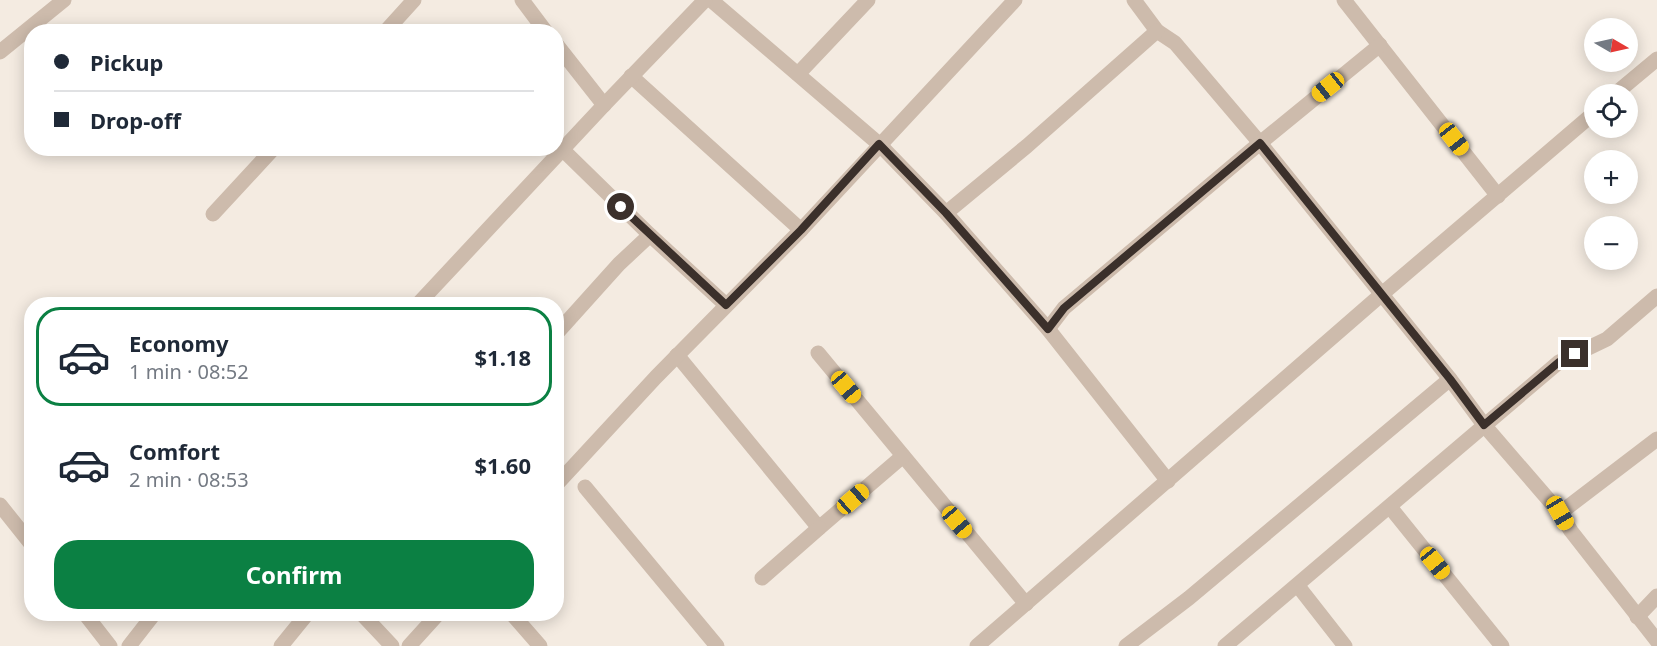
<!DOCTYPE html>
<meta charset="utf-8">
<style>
:root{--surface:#fff;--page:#f6f6f7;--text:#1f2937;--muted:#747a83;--line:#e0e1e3;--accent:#0b8043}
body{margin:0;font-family:"Noto Sans",sans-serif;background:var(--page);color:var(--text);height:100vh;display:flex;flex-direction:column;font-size:22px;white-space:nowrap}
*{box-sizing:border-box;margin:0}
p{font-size:20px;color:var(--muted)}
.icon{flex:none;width:33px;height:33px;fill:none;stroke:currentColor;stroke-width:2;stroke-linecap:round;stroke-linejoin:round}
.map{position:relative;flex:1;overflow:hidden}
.side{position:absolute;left:24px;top:297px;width:540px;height:324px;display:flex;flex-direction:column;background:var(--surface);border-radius:24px;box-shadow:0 3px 15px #0003}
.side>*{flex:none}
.guide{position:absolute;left:24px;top:24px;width:540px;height:132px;border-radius:24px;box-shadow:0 3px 15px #0003;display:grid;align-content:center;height:132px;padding:0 30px;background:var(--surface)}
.needle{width:39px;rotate:99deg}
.controls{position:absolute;left:1584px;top:18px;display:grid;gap:12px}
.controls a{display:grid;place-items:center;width:54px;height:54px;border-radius:50%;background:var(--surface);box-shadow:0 3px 15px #0003;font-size:30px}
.end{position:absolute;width:27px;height:27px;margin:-14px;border:8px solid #3b302b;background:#fff;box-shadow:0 0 0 3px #fff}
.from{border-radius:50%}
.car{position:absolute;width:18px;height:36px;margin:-18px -9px;border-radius:8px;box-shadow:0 0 4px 2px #0007;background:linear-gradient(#f5c518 24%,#345 0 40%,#f5c518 0 76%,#345 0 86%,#f5c518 0)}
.guide b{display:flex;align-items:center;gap:21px;height:57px;font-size:22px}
.guide b+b{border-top:2px solid var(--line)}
.guide i{width:15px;height:15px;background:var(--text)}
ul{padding:10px 0 0;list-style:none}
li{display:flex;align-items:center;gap:18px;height:99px;margin:0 12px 9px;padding:0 18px;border:3px solid transparent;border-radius:24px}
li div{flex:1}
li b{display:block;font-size:22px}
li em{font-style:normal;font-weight:700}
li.active{border-color:var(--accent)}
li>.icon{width:54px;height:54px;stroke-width:1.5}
.action{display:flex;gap:12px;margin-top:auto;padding:12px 30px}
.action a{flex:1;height:69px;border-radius:24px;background:var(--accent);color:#fff;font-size:24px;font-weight:700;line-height:69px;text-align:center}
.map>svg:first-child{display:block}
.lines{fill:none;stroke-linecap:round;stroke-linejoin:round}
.street{stroke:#cdbbac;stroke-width:15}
.route{stroke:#3b302b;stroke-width:8}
</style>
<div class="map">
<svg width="1657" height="646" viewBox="0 0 1657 646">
<rect width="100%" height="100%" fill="#f4ebe1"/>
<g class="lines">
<g class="street">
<polyline points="522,0 546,32"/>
<polyline points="711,0 879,144 946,213 1048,329 1168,481"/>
<polyline points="1134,0 1157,31 1175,43 1260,143 1450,379 1484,425 1560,513 1571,531 1657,641"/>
<polyline points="1344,0 1498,196"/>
<polyline points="385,32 414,0"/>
<polyline points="556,44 604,105"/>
<polyline points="0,52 64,0"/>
<polyline points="798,74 868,0"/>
<polyline points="631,76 801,230"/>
<polyline points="1615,94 1657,59"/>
<polyline points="562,149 650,235 726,305"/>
<polyline points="946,213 1027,146 1157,31"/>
<polyline points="213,214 274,148"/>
<polyline points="418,304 604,105 705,0"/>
<polyline points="1048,329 1064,308 1260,143 1380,45"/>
<polyline points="556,334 619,264 650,235"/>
<polyline points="818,353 1026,604"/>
<polyline points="677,355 819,528 903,456"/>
<polyline points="556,485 656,377 801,230 1015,0"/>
<polyline points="585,487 717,646"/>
<polyline points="0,505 32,545"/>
<polyline points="1390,507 1502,646"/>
<polyline points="1560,513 1657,439"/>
<polyline points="762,578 819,528"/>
<polyline points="1298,586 1345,646"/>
<polyline points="85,614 110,646"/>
<polyline points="362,614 392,646"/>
<polyline points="512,614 540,646"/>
<polyline points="1637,617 1657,596"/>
<polyline points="129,646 154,614"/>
<polyline points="281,646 307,614"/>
<polyline points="409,646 438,614"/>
<polyline points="977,646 1382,294 1594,113"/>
<polyline points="1126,646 1189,598 1450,379"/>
<polyline points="1225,646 1559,362 1607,339 1657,296"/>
</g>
</g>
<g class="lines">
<polyline class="route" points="621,207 726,305 801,230 879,144 946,213 1048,329 1064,308 1260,143 1450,379 1484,425 1559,362 1575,354"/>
</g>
</svg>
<div class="controls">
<a><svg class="needle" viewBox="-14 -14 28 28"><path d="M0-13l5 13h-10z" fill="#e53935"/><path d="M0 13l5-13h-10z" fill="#747a83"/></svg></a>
<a><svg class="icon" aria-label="locate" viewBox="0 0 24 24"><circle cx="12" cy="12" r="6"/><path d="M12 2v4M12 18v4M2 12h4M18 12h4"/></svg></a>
<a>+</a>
<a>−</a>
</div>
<i class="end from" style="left:621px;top:207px"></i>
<i class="end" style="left:1575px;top:354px"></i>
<i class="car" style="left:1328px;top:87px;rotate:231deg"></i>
<i class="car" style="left:1454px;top:139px;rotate:142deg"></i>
<i class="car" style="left:846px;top:387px;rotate:140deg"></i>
<i class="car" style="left:853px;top:499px;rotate:49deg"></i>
<i class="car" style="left:1560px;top:513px;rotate:150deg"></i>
<i class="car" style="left:957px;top:522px;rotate:140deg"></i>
<i class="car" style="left:1435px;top:563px;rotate:141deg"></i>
<div class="guide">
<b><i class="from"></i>Pickup</b>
<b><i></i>Drop-off</b>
</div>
<section class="side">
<ul>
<li class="active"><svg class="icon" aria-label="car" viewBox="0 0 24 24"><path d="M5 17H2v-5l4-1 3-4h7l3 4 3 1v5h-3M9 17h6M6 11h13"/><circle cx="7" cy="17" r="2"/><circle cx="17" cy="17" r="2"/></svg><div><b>Economy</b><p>1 min · 08:52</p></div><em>$1.18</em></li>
<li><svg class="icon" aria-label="car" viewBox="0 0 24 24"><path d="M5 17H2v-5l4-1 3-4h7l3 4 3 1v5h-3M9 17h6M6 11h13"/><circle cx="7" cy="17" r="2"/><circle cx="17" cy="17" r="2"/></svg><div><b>Comfort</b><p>2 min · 08:53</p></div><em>$1.60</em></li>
</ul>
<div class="action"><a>Confirm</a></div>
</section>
</div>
